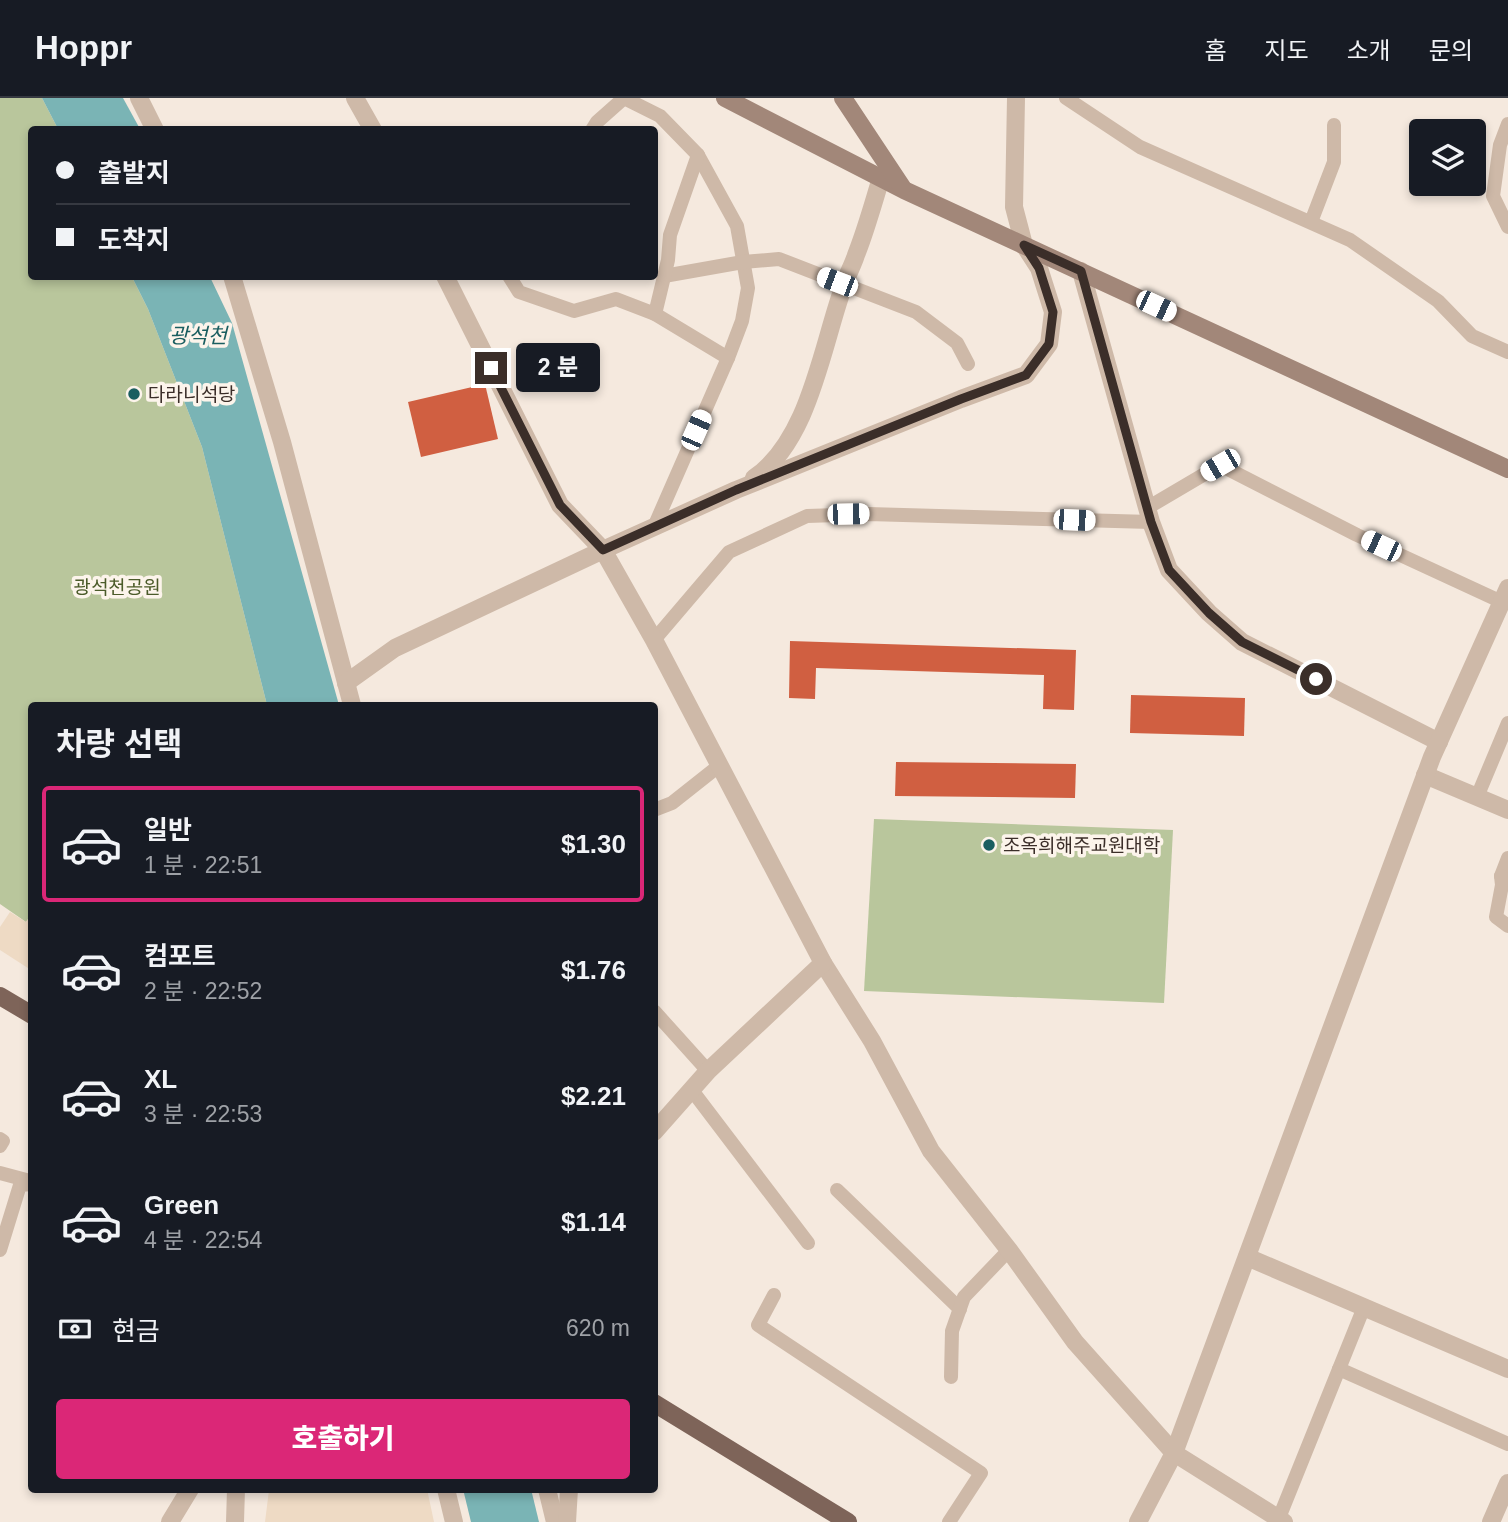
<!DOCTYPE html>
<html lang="ko">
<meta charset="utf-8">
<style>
:root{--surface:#171b24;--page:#20242c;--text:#f1f3f6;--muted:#9ea1a6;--line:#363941;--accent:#db2777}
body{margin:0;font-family:Arial,"Noto Sans KR",sans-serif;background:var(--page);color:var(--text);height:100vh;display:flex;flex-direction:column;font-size:26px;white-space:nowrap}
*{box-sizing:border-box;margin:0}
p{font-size:23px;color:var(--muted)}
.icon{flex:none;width:38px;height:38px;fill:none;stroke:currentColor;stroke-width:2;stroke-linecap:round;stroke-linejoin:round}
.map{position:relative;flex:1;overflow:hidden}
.drawer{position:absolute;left:28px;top:604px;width:630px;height:791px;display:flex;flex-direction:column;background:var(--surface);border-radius:7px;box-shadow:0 4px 10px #0003}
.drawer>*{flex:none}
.hud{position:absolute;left:28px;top:28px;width:630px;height:154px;border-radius:7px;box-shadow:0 4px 10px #0003;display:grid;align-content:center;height:154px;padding:0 28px;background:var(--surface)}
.buttons{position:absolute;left:1409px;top:21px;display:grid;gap:14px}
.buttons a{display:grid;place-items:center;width:77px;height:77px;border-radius:7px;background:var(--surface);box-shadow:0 4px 10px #0003;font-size:35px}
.end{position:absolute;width:32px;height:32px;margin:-16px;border:9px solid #3b2e29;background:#fff;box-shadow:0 0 0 4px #fff}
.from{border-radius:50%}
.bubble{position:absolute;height:49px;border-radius:7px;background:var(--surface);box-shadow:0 4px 10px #0003;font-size:23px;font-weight:800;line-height:49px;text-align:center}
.car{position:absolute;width:21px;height:42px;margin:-21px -10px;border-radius:9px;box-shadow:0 0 5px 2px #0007;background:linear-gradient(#fff 24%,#345 0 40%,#fff 0 76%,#345 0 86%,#fff 0)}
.hud b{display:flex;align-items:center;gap:24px;height:66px;font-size:26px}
.hud b+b{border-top:2px solid var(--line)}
.hud i{width:18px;height:18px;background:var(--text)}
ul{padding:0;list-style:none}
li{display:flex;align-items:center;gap:21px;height:116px;margin:0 14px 10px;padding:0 14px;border:4px solid transparent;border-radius:7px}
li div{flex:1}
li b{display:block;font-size:26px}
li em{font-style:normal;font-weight:800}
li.on{border-color:var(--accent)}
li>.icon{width:63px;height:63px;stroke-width:1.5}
h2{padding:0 28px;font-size:32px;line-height:84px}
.pay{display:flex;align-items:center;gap:18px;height:77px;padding:0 28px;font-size:26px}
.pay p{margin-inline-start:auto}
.action{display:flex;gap:14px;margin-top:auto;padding:14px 28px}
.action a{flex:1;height:80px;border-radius:7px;background:var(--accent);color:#fff;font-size:28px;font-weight:800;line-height:80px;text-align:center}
header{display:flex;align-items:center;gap:42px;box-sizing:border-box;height:98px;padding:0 35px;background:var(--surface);border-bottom:2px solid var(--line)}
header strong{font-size:33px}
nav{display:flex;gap:38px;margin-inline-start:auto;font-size:24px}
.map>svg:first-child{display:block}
.green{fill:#b9c69c}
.plaza{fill:#eedac4}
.water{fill:#7ab4b5}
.building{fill:#d05f41}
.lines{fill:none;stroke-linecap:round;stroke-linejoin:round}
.minor{stroke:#ceb9a8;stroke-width:14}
.tertiary{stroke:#ceb9a8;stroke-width:18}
.secondary{stroke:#a28779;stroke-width:18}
.primary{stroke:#7e6459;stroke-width:18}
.route{stroke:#3b2e29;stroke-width:9}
.poi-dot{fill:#1a5e60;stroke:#fcf4eb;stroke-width:2.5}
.labels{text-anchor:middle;stroke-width:7;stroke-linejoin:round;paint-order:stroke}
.poi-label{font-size:19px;fill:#3b2e29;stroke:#fcf4eb;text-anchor:start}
.park-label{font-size:19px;fill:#4b5b2a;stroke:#fcf4eb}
.water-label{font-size:21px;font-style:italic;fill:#1a5e60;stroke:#fcf4eb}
</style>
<header>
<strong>Hoppr</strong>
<nav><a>홈</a><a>지도</a><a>소개</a><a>문의</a></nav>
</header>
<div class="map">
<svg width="1508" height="1424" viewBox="0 0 1508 1424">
<rect width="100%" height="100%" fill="#f5e9de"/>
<g class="green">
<polygon points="0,0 42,0 58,31 32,32 32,178 132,179 148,211 202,349 267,607 32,607 32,816 26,824 0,806"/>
<polygon points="874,721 1173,732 1164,905 864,893"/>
</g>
<g class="plaza">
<polygon points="10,814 26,824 31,816 31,872 0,852 0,829"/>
<polygon points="274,1391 427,1391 434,1424 265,1424 269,1392"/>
</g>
<g class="water">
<polygon points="42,0 123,0 140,31 58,31"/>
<polygon points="132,179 210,179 232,225 339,607 267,607 202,349 148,211"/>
<polygon points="463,1391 531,1391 539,1424 471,1424"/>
</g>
<g class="building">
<polygon points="485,286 498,341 421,359 408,304"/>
<polygon points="790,543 1076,552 1074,612 1043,611 1044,577 816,570 815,601 789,600"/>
<polygon points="1131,597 1245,600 1244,638 1130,635"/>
<polygon points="896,664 1076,666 1075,700 895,698"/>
</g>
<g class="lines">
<g class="minor">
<polyline points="624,0 660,18 698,57 737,128 748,190 742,223 728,260 654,429"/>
<polyline points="1066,0 1140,49 1350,142 1438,203 1472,238 1508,254"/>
<polyline points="1508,26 1500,47 1493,98 1508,129"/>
<polyline points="592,32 597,24 624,0"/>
<polyline points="1311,124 1334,64 1334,27"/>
<polyline points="509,178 519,194 574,213 616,201 655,216 728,260"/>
<polyline points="664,178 743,164 779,161 916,214 957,245 968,266"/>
<polyline points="655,216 668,162 670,137 698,57"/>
<polyline points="1147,410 1220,367 1357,437 1502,504"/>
<polyline points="654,542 729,454 807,418 868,416 1151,424"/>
<polyline points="1477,699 1508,625"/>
<polyline points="654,712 672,705 720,667"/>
<polyline points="1508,760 1501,778 1508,780"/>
<polyline points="1501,778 1502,787 1496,819 1508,828"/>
<polyline points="654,913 708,973"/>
<polyline points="691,991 808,1145"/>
<polyline points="0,1041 3,1043 0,1048"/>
<polyline points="0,1075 30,1083"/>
<polyline points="837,1092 960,1211"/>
<polyline points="0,1152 20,1087 32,1086"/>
<polyline points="774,1197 758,1227 981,1375 949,1424"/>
<polyline points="1339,1271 1508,1346"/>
<polyline points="951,1279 952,1233 964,1199 1009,1152"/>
<polyline points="1279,1420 1364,1209"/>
</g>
<g class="tertiary">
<polyline points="139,0 155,32"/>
<polyline points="355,0 373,32"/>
<polyline points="1081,173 1151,424 1169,472 1209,515 1242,544 1439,644"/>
<polyline points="232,178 282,344 352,607"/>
<polyline points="445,178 560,407 603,452 654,542 823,865 872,943 931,1053 1009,1152 1075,1244 1174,1355 1284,1424"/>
<path d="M754 380C810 342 822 247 844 187 847 177 853 167 856 157 866 132 873 106 881 80"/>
<polyline points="346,585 395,550 603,452 736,392 961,301 1026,277 1049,246 1053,214 1039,170 1024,147 1014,109 1016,0"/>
<polyline points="1425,677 1508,712"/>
<polyline points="654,1034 708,973 823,865"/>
<polyline points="1247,1159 1508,1271"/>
<polyline points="446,1391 454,1424"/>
<polyline points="547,1391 555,1424"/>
<polyline points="170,1424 190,1391"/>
<polyline points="235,1424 236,1391"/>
<polyline points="567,1424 569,1391"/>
<polyline points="1138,1424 1174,1355 1432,659 1508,490"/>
<polyline points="1491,1424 1508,1385"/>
</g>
<g class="secondary">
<polyline points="725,0 904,92 1508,371"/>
<polyline points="843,0 902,89"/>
</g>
<g class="primary">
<polyline points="0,898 32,917"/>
<polyline points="654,1305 848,1424"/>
</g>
</g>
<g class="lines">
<polyline class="route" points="491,270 560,407 603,452 736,392 961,301 1026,277 1049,246 1053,214 1039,170 1024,147 1081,173 1151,424 1169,472 1209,515 1242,544 1316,581"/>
</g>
<g class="poi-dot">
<circle cx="134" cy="296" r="7"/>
<circle cx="989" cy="747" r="7"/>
</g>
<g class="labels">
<g class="poi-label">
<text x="148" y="303">다라니석당</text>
<text x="1003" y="754">조옥희해주교원대학</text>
</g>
<g class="park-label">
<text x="117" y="496">광석천공원</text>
</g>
<g class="water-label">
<text x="198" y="245">광석천</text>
</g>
</g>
</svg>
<div class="buttons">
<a><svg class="icon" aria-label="layers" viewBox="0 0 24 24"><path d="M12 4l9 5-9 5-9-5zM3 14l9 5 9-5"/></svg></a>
</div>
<i class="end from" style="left:1316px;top:581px"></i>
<i class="end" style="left:491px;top:270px"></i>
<div class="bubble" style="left:516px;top:245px;width:84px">2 분</div>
<i class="car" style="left:837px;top:184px;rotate:291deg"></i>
<i class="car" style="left:1156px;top:208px;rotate:115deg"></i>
<i class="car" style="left:696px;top:332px;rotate:24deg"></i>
<i class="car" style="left:1220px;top:367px;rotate:240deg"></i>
<i class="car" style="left:848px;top:416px;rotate:89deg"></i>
<i class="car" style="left:1074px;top:422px;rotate:92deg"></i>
<i class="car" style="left:1381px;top:448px;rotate:295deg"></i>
<div class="hud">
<b><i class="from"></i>출발지</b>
<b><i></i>도착지</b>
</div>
<section class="drawer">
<h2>차량 선택</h2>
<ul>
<li class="on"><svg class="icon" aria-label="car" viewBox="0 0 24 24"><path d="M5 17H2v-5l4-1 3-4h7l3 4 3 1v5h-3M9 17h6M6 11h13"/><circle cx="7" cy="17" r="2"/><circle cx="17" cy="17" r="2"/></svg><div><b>일반</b><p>1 분 · 22:51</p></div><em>$1.30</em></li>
<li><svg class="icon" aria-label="car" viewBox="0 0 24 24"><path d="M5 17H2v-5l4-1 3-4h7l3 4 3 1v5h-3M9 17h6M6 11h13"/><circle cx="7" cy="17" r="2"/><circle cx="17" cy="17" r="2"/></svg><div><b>컴포트</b><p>2 분 · 22:52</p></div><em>$1.76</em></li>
<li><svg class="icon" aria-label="car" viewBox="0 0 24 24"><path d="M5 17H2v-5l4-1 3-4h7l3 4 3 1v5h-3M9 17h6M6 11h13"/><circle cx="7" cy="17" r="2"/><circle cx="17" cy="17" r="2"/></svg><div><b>XL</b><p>3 분 · 22:53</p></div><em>$2.21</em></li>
<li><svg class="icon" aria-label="car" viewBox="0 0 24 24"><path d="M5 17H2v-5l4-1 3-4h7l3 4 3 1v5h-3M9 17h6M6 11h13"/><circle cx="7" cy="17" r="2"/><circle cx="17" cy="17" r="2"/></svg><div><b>Green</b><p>4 분 · 22:54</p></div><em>$1.14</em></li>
</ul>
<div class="pay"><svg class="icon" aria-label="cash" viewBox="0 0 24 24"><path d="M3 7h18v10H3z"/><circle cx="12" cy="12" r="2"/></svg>현금<p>620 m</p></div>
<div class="action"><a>호출하기</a></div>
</section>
</div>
